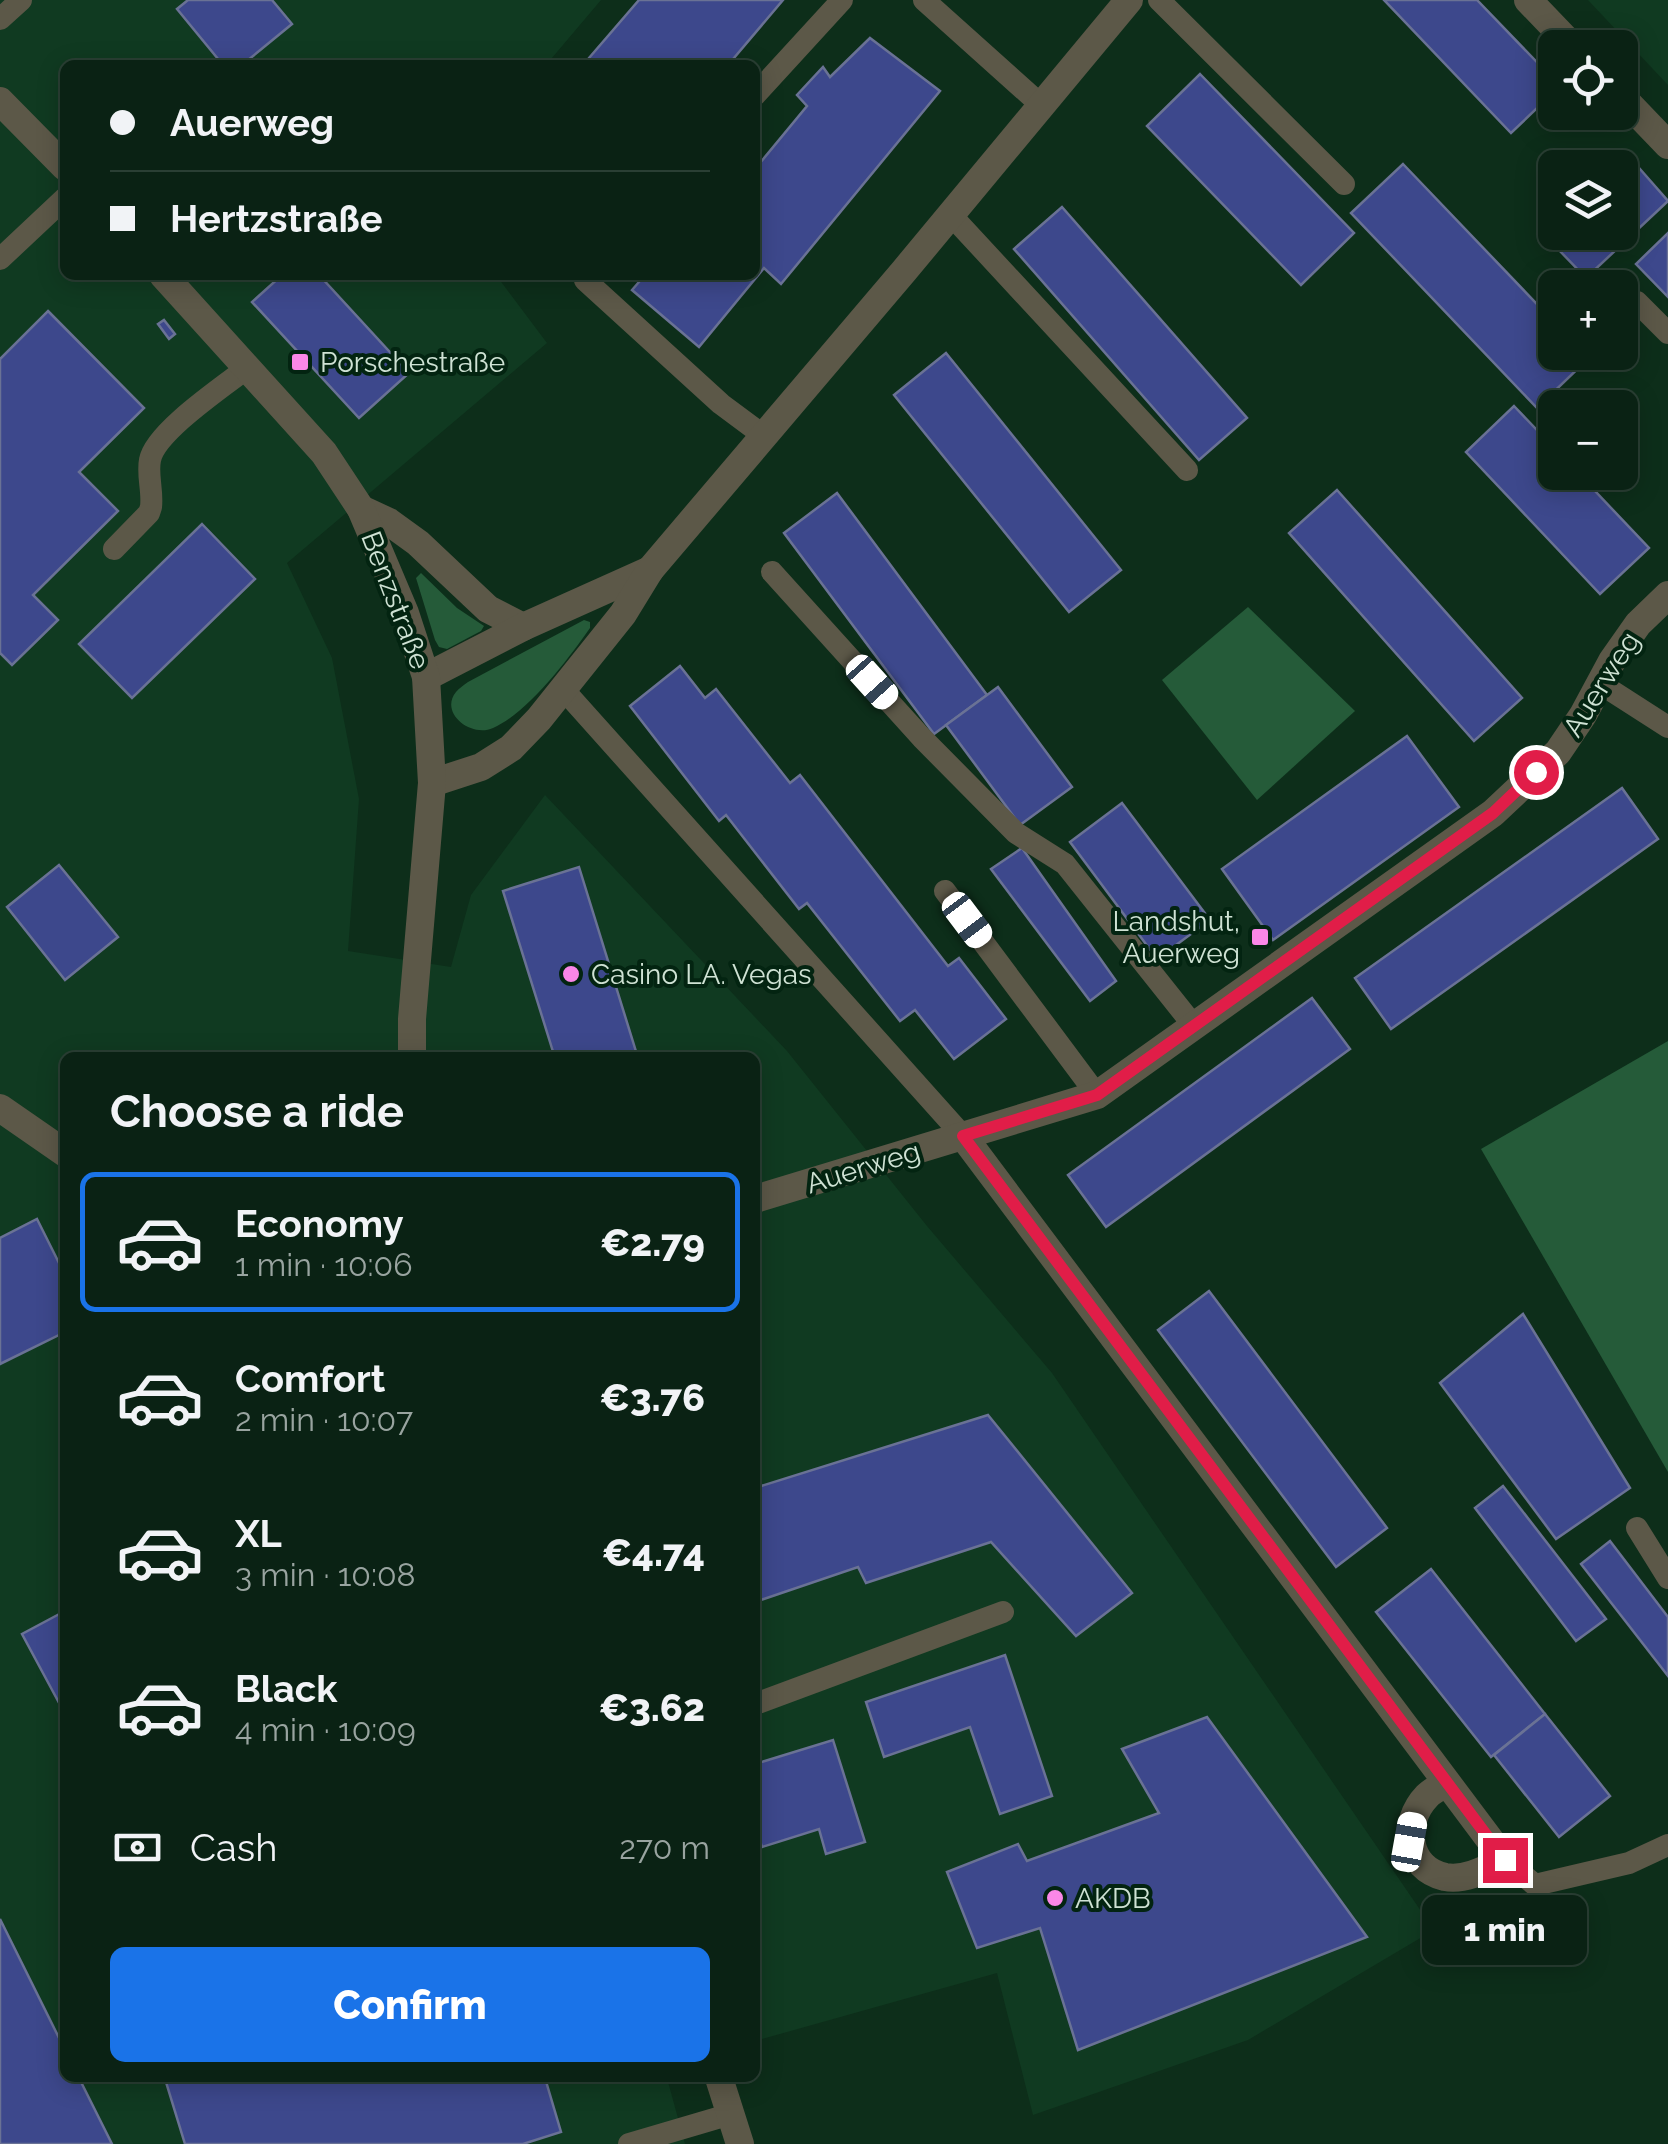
<!DOCTYPE html>
<meta charset="utf-8">
<style>
:root{--surface:#0a2214;--page:#182f22;--text:#f1f3f6;--muted:#99a4a0;--line:#2a3f34;--accent:#1a73e8}
body{margin:0;font-family:Raleway,sans-serif;background:var(--page);color:var(--text);height:100vh;display:flex;flex-direction:column;font-size:38px;white-space:nowrap}
*{box-sizing:border-box;margin:0}
p{font-size:32px;color:var(--muted)}
.icon{flex:none;width:55px;height:55px;fill:none;stroke:currentColor;stroke-width:2;stroke-linecap:round;stroke-linejoin:round}
.map{position:relative;flex:1;overflow:hidden}
.panel{position:absolute;left:60px;top:1052px;width:700px;height:1030px;display:flex;flex-direction:column;background:var(--surface);border-radius:15px;box-shadow:0 5px 25px #0003,0 0 0 2px var(--line)}
.panel>*{flex:none}
.hud{position:absolute;left:60px;top:60px;width:700px;height:220px;border-radius:15px;box-shadow:0 5px 25px #0003,0 0 0 2px var(--line);display:grid;align-content:center;height:220px;padding:0 50px;background:var(--surface)}
.tools{position:absolute;left:1538px;top:30px;display:grid;gap:20px}
.tools a{display:grid;place-items:center;width:100px;height:100px;border-radius:15px;background:var(--surface);box-shadow:0 5px 25px #0003,0 0 0 2px var(--line);font-size:50px}
.end{position:absolute;width:45px;height:45px;margin:-22px;border:12px solid #e11d48;background:#fff;box-shadow:0 0 0 5px #fff}
.from{border-radius:50%}
.bubble{position:absolute;height:70px;border-radius:15px;background:var(--surface);box-shadow:0 5px 25px #0003,0 0 0 2px var(--line);font-size:32px;font-weight:800;line-height:70px;text-align:center}
.car{position:absolute;width:30px;height:60px;margin:-30px -15px;border-radius:12px;box-shadow:0 0 8px 2px #0007;background:linear-gradient(#fff 24%,#345 0 40%,#fff 0 76%,#345 0 86%,#fff 0)}
.hud b{display:flex;align-items:center;gap:35px;height:95px;font-size:38px}
.hud b+b{border-top:2px solid var(--line)}
.hud i{width:25px;height:25px;background:var(--text)}
ul{padding:0;list-style:none}
li{display:flex;align-items:center;gap:30px;height:140px;margin:0 20px 15px;padding:0 30px;border:5px solid transparent;border-radius:15px}
li div{flex:1}
li b{display:block;font-size:38px}
li em{font-style:normal;font-weight:800}
li.on{border-color:var(--accent)}
li>.icon{width:90px;height:90px;stroke-width:1.5}
h2{padding:0 50px;font-size:45px;line-height:120px}
.pay{display:flex;align-items:center;gap:25px;height:110px;padding:0 50px;font-size:38px}
.pay p{margin-inline-start:auto}
.action{display:flex;gap:20px;margin-top:auto;padding:20px 50px}
.action a{flex:1;height:115px;border-radius:15px;background:var(--accent);color:#fff;font-size:40px;font-weight:800;line-height:115px;text-align:center}
.map>svg:first-child{display:block}
.built{fill:#103a21}
.green{fill:#255b39}
.building{fill:#3d488c;stroke:#6a7295;stroke-width:2.5}
.lines{fill:none;stroke-linecap:round;stroke-linejoin:round}
.service{stroke:#5c5848;stroke-width:22}
.minor{stroke:#5c5848;stroke-width:28}
.tertiary{stroke:#5c5848;stroke-width:28}
.route{stroke:#e11d48;stroke-width:12}
.poi-dot{fill:#fa87e7;stroke:#032411;stroke-width:4}
.labels{text-anchor:middle;stroke-width:8;stroke-linejoin:round;paint-order:stroke}
.poi-label{font-size:28px;fill:#cfe2d4;stroke:#032411;text-anchor:start}
.street-label{font-size:28px;fill:#cfe2d4;stroke:#032411}
</style>
<div class="map">
<svg width="1668" height="2144" viewBox="0 0 1668 2144">
<rect width="100%" height="100%" fill="#0d2e1a"/>
<g class="built">
<polygon points="0,0 601,0 546,65 65,65 65,275 496,275 547,343 287,563 332,658 359,799 348,951 451,967 471,895 545,795 787,1051 927,1226 1052,1373 1434,1930 1248,2040 1033,2115 997,1973 755,2041 755,1058 65,1058 65,2078 667,2078 685,2144 0,2144"/>
<polygon points="1588,0 1668,0 1668,85"/>
</g>
<g class="green">
<polygon points="421,573 457,608 484,626 481,631 447,649 439,647 435,640 416,578"/>
<polygon points="1248,607 1355,711 1257,800 1162,680"/>
<path d="M584 620 590 622V628C569 658 528 713 493 728 471 738 439 713 456 692 459 688 464 685 468 682Z"/>
<polygon points="1668,1041 1668,1472 1481,1149"/>
</g>
<g class="building">
<polygon points="188,0 272,0 292,24 242,65 223,65 177,9"/>
<polygon points="639,0 783,0 728,65 583,65"/>
<polygon points="1384,0 1477,0 1555,81 1555,91 1511,133"/>
<polygon points="870,38 940,91 781,284 764,268 699,347 632,290 645,275 755,275 755,169 807,106 797,95 823,67 830,77"/>
<polygon points="1200,74 1354,233 1301,285 1147,126"/>
<polygon points="1403,164 1555,323 1555,352 1583,352 1589,358 1537,408 1351,213"/>
<polygon points="1640,169 1668,201 1586,278 1557,248 1574,232 1620,232 1620,188"/>
<polygon points="1062,207 1247,418 1199,460 1014,249"/>
<polygon points="1668,233 1668,297 1636,264"/>
<polygon points="282,275 319,275 409,373 359,418 252,302"/>
<polygon points="48,311 144,408 79,472 118,511 33,595 58,620 12,665 0,653 0,359"/>
<polygon points="164,320 175,334 169,339 158,324"/>
<polygon points="946,353 1121,570 1069,612 894,395"/>
<polygon points="1514,406 1555,449 1555,472 1577,472 1649,548 1600,594 1466,452"/>
<polygon points="1337,490 1522,698 1474,741 1289,533"/>
<polygon points="837,493 987,695 934,734 784,533"/>
<polygon points="202,524 255,579 132,698 79,644"/>
<polygon points="680,666 705,698 716,689 790,783 800,775 948,966 959,958 1006,1019 954,1059 915,1010 900,1021 807,903 799,909 726,815 719,821 630,706"/>
<polygon points="998,687 1072,787 1020,825 946,725"/>
<polygon points="1407,736 1459,807 1273,940 1222,869"/>
<polygon points="1622,788 1658,839 1391,1029 1355,978"/>
<polygon points="1122,803 1210,920 1157,959 1070,842"/>
<polygon points="1022,848 1116,981 1090,1001 991,869"/>
<polygon points="59,865 118,937 65,980 7,907"/>
<polygon points="579,867 638,1058 555,1058 503,891"/>
<polygon points="1312,998 1350,1049 1106,1227 1068,1175"/>
<polygon points="37,1219 65,1275 65,1332 0,1364 0,1238"/>
<polygon points="1209,1291 1387,1528 1336,1567 1158,1330"/>
<polygon points="1523,1314 1630,1488 1556,1539 1440,1383"/>
<polygon points="988,1415 1132,1593 1076,1636 991,1542 866,1583 858,1567 755,1602 755,1488"/>
<polygon points="1503,1486 1606,1619 1576,1641 1475,1508"/>
<polygon points="1610,1541 1668,1617 1668,1676 1581,1564"/>
<polygon points="1431,1569 1545,1714 1491,1757 1376,1612"/>
<polygon points="65,1611 65,1714 22,1634"/>
<polygon points="1005,1655 1052,1796 1000,1814 970,1727 884,1757 866,1702"/>
<polygon points="1545,1714 1610,1796 1559,1837 1494,1755"/>
<polygon points="1207,1717 1367,1937 1078,2050 1040,1928 977,1948 947,1872 1018,1844 1027,1861 1159,1813 1122,1749"/>
<polygon points="833,1740 865,1842 826,1854 819,1829 762,1847 755,1826 755,1764"/>
<polygon points="0,1919 65,2050 65,2078 79,2078 112,2144 0,2144"/>
<polygon points="180,2078 545,2078 561,2132 523,2144 185,2144 166,2082"/>
</g>
<g class="lines">
<g class="service">
<polyline points="924,0 1041,105"/>
<polyline points="1159,0 1344,184"/>
<polyline points="0,19 21,0"/>
<polyline points="755,95 842,0"/>
<polyline points="950,214 1187,470"/>
<polyline points="0,259 65,198"/>
<polyline points="590,275 585,280 721,404 764,436"/>
<polyline points="1637,302 1668,333"/>
<path d="M114 549 149 513 151 507C153 491 147 475 150 460 155 432 224 386 247 368"/>
<polyline points="772,572 922,738 1016,833 1065,864 1194,1026"/>
<polyline points="1601,684 1668,727"/>
<polyline points="563,689 963,1136"/>
<polyline points="945,891 1097,1095"/>
<polyline points="1637,1528 1668,1578"/>
<polyline points="755,1704 1003,1612"/>
<polyline points="1505,1860 1535,1885 1629,1863 1668,1845"/>
<polyline points="629,2144 731,2114"/>
</g>
<g class="minor">
<polyline points="1528,0 1574,48"/>
<polyline points="1620,95 1668,145"/>
<polyline points="361,509 389,522 418,543 488,609 523,627"/>
<polyline points="426,677 523,627 650,570"/>
<polyline points="432,783 481,767 511,748 539,719 623,614 650,570 904,271 1129,0"/>
<polyline points="0,1108 65,1153"/>
<path d="M963 1136 1505 1860C1488 1868 1466 1881 1445 1877 1406 1868 1401 1823 1427 1796 1432 1791 1440 1787 1446 1783"/>
<polyline points="755,1199 1097,1095 1493,813 1558,752 1583,715 1612,661 1638,624 1668,595"/>
</g>
<g class="tertiary">
<polyline points="0,101 65,167"/>
<polyline points="163,275 324,453 361,509 405,613 426,677 432,783 412,1019 412,1058"/>
<polyline points="719,2078 740,2144"/>
</g>
</g>
<g class="lines">
<polyline class="route" points="1505,1860 963,1136 1097,1095 1493,813 1536,772"/>
</g>
<g class="poi-dot">
<rect x="290" y="352" width="20" height="20" rx="5"/>
<rect x="1250" y="927" width="20" height="20" rx="5"/>
<circle cx="571" cy="974" r="10"/>
<circle cx="1055" cy="1898" r="10"/>
</g>
<g class="labels">
<g class="poi-label">
<text x="320" y="372">Porschestraße</text>
<text x="1240" y="931" text-anchor="end">Landshut,<tspan x="1240" dy="32">Auerweg</tspan></text>
<text x="591" y="984">Casino LA. Vegas</text>
<text x="1075" y="1908">AKDB</text>
</g>
<g class="street-label">
<text transform="translate(396 600) rotate(69)" y="10">Benzstraße</text>
<text transform="translate(1601 684) rotate(-58)" y="10">Auerweg</text>
<text transform="translate(863 1167) rotate(-17)" y="10">Auerweg</text>
</g>
</g>
</svg>
<div class="tools">
<a><svg class="icon" aria-label="locate" viewBox="0 0 24 24"><circle cx="12" cy="12" r="6"/><path d="M12 2v4M12 18v4M2 12h4M18 12h4"/></svg></a>
<a><svg class="icon" aria-label="layers" viewBox="0 0 24 24"><path d="M12 4l9 5-9 5-9-5zM3 14l9 5 9-5"/></svg></a>
<a>+</a>
<a>−</a>
</div>
<i class="end from" style="left:1536px;top:772px"></i>
<i class="end" style="left:1505px;top:1860px"></i>
<div class="bubble" style="left:1422px;top:1895px;width:165px">1 min</div>
<i class="car" style="left:872px;top:682px;rotate:138deg"></i>
<i class="car" style="left:967px;top:920px;rotate:143deg"></i>
<i class="car" style="left:1409px;top:1842px;rotate:10deg"></i>
<div class="hud">
<b><i class="from"></i>Auerweg</b>
<b><i></i>Hertzstraße</b>
</div>
<section class="panel">
<h2>Choose a ride</h2>
<ul>
<li class="on"><svg class="icon" aria-label="car" viewBox="0 0 24 24"><path d="M5 17H2v-5l4-1 3-4h7l3 4 3 1v5h-3M9 17h6M6 11h13"/><circle cx="7" cy="17" r="2"/><circle cx="17" cy="17" r="2"/></svg><div><b>Economy</b><p>1 min · 10:06</p></div><em>€2.79</em></li>
<li><svg class="icon" aria-label="car" viewBox="0 0 24 24"><path d="M5 17H2v-5l4-1 3-4h7l3 4 3 1v5h-3M9 17h6M6 11h13"/><circle cx="7" cy="17" r="2"/><circle cx="17" cy="17" r="2"/></svg><div><b>Comfort</b><p>2 min · 10:07</p></div><em>€3.76</em></li>
<li><svg class="icon" aria-label="car" viewBox="0 0 24 24"><path d="M5 17H2v-5l4-1 3-4h7l3 4 3 1v5h-3M9 17h6M6 11h13"/><circle cx="7" cy="17" r="2"/><circle cx="17" cy="17" r="2"/></svg><div><b>XL</b><p>3 min · 10:08</p></div><em>€4.74</em></li>
<li><svg class="icon" aria-label="car" viewBox="0 0 24 24"><path d="M5 17H2v-5l4-1 3-4h7l3 4 3 1v5h-3M9 17h6M6 11h13"/><circle cx="7" cy="17" r="2"/><circle cx="17" cy="17" r="2"/></svg><div><b>Black</b><p>4 min · 10:09</p></div><em>€3.62</em></li>
</ul>
<div class="pay"><svg class="icon" aria-label="cash" viewBox="0 0 24 24"><path d="M3 7h18v10H3z"/><circle cx="12" cy="12" r="2"/></svg>Cash<p>270 m</p></div>
<div class="action"><a>Confirm</a></div>
</section>
</div>
